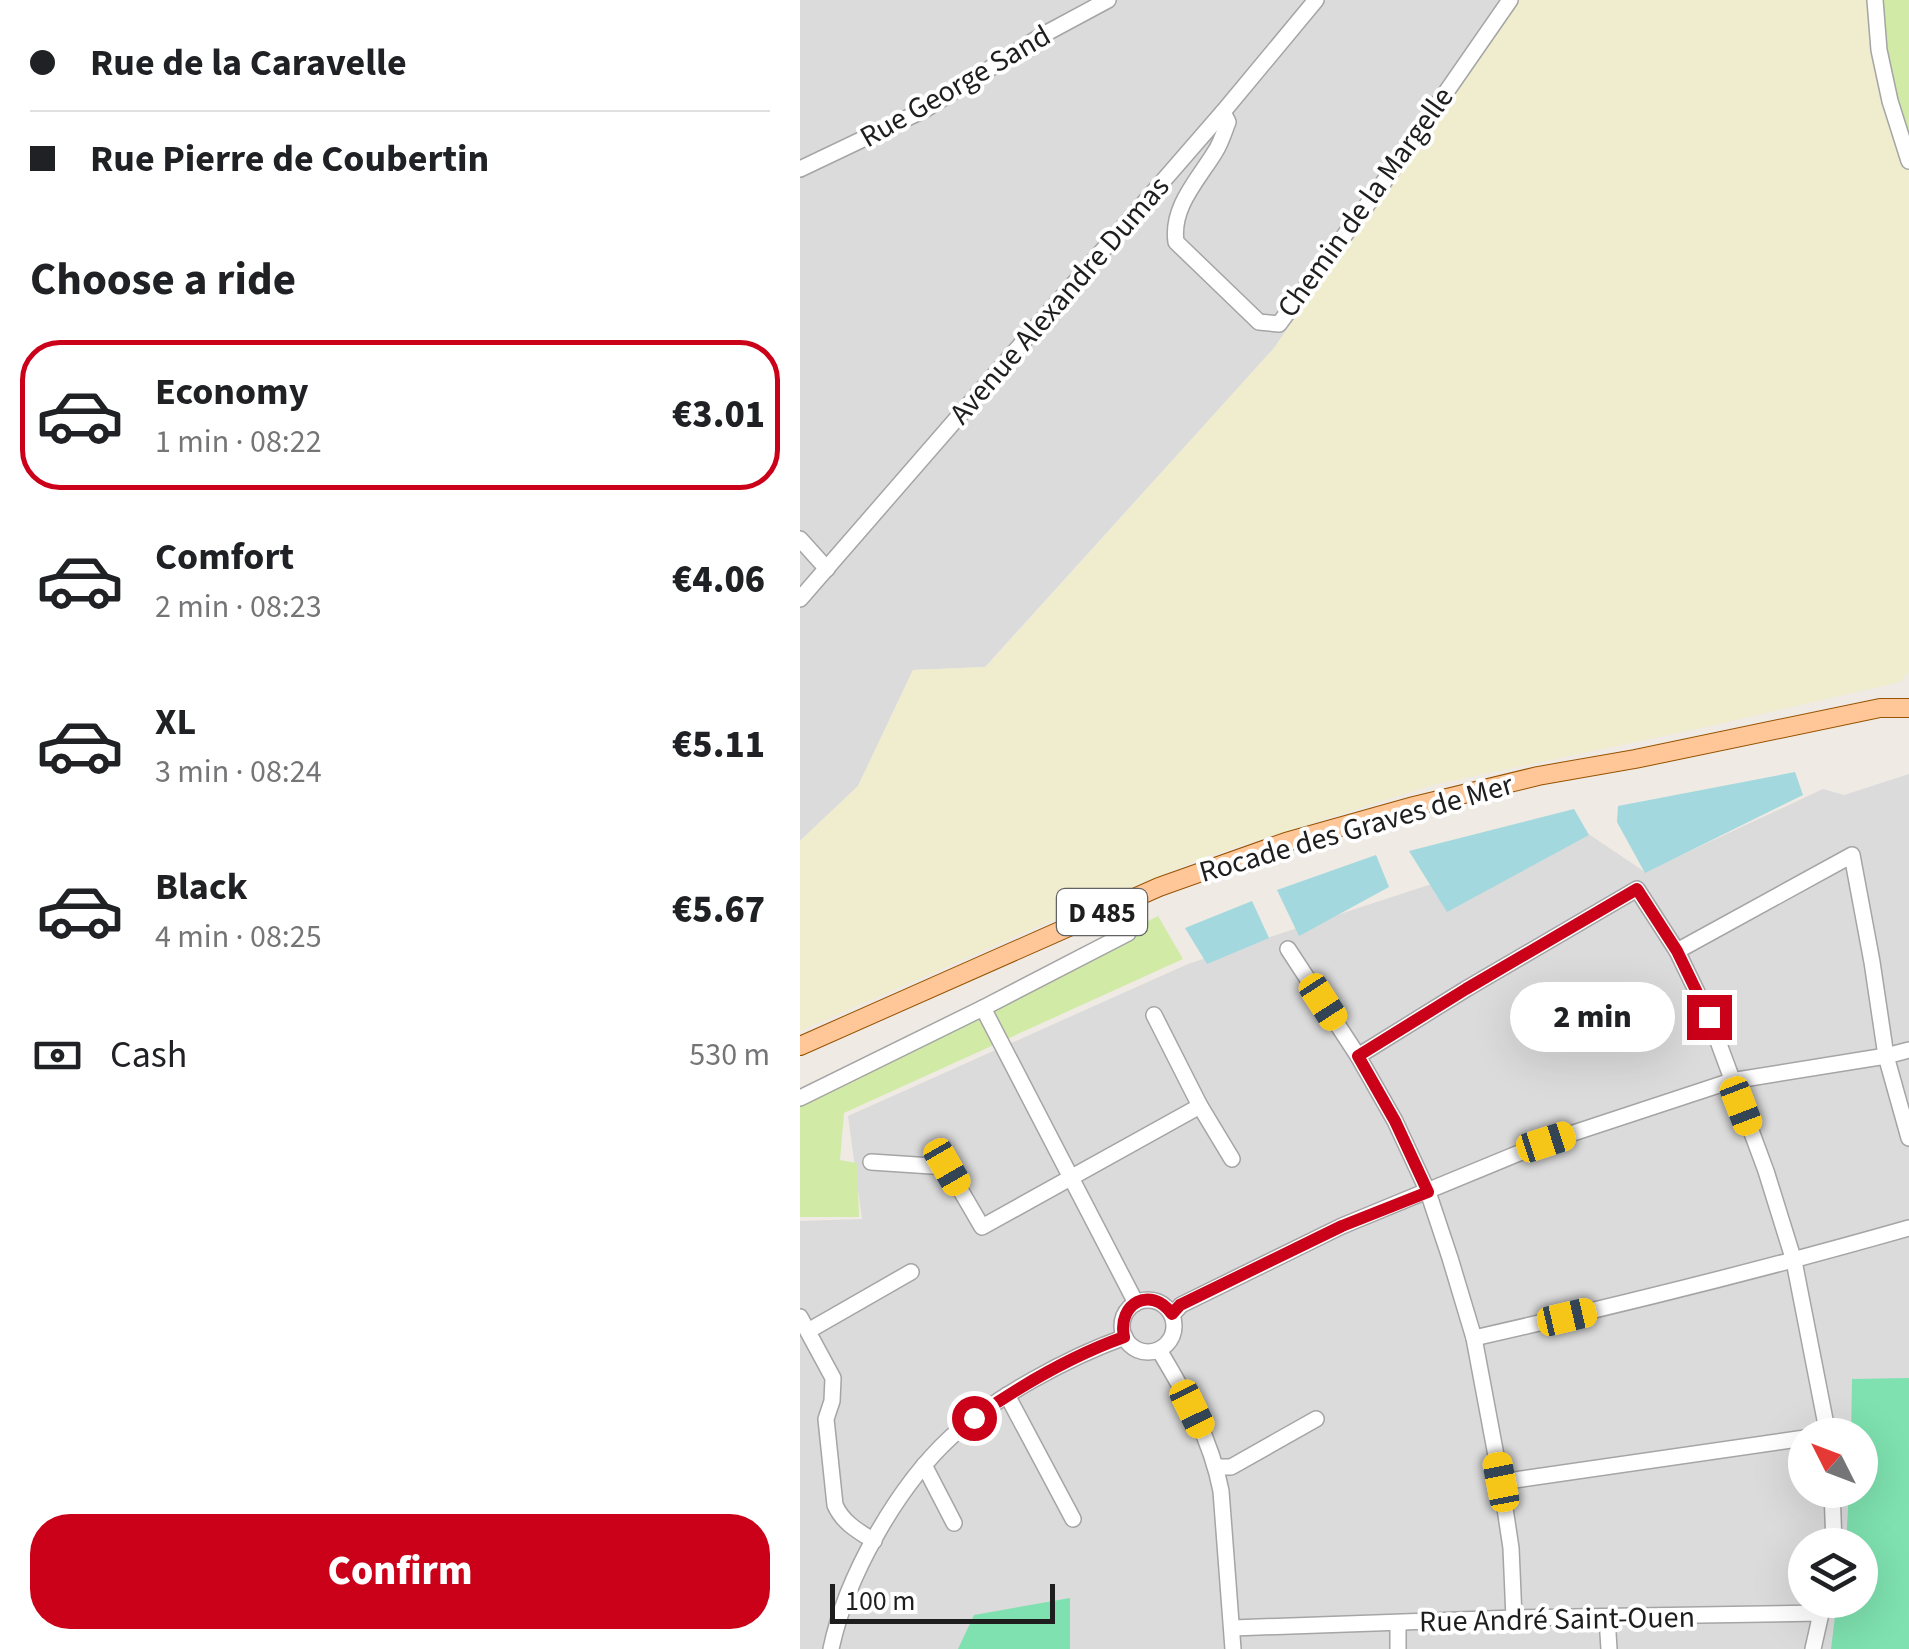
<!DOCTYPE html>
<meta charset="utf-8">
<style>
:root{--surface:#fff;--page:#f6f6f6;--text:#202124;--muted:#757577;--line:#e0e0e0;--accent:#cb0019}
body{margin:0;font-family:"Source Sans 3",sans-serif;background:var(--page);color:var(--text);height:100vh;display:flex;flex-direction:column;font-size:38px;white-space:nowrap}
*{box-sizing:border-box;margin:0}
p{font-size:32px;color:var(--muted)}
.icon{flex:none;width:55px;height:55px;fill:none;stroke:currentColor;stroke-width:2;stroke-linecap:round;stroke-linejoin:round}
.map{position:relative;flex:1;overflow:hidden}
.panel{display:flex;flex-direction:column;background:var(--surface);width:800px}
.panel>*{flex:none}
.banner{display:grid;align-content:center;height:220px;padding:0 30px;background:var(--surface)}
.needle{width:65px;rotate:312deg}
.fabs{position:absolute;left:988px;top:1418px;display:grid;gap:20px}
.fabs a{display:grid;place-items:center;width:90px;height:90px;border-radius:50%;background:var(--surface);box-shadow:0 10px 40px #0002;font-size:50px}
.scale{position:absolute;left:30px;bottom:25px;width:225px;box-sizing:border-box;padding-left:10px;border:5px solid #1e1e1e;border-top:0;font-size:28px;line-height:35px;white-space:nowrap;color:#1e1e1e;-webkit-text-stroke:8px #fff;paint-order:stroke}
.end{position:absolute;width:45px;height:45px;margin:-22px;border:12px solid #cb0019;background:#fff;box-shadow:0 0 0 5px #fff}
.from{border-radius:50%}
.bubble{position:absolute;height:70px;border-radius:35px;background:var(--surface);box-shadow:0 10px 40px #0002;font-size:32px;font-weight:800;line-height:70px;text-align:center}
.car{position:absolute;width:30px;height:60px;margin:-30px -15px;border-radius:12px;box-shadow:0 0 8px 2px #0007;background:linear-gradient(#f5c518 24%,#345 0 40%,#f5c518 0 76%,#345 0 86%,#f5c518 0)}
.banner b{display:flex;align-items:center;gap:35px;height:95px;font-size:38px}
.banner b+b{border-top:2px solid var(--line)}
.banner i{width:25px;height:25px;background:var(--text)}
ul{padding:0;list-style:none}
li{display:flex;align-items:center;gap:30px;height:150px;margin:0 20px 15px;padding:0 10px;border:5px solid transparent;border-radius:40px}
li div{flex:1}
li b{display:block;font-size:38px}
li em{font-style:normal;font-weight:800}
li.current{border-color:var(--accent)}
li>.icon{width:90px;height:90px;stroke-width:1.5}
h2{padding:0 30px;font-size:45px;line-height:120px}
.pay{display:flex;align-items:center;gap:25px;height:110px;padding:0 30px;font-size:38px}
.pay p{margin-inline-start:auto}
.primary-button{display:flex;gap:20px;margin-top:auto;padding:20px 30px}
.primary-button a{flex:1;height:115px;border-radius:40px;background:var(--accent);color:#fff;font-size:40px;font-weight:800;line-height:115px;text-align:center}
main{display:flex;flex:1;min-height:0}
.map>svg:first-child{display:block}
.residential{fill:#dcdbdb;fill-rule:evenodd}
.farmland{fill:#efedce}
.grass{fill:#d1eba7}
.pitch{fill:#7ee1af}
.water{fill:#a2d8de}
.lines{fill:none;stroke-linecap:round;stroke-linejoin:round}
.minor-casing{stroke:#a5a5a5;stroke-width:18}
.major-casing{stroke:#975300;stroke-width:20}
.minor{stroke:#fff;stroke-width:15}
.major{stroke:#ffc698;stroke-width:18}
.route{stroke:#cb0019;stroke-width:12}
.labels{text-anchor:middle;stroke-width:8;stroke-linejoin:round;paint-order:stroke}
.shield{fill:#fff;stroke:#626262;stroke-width:2.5}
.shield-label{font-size:28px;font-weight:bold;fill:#1e1e1e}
.street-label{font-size:30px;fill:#1e1e1e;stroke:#fff}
</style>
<main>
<section class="panel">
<div class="banner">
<b><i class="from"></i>Rue de la Caravelle</b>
<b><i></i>Rue Pierre de Coubertin</b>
</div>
<h2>Choose a ride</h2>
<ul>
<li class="current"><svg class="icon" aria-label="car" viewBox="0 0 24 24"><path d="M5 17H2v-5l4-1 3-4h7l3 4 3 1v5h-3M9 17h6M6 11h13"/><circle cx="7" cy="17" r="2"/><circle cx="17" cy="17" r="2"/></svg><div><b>Economy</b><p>1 min · 08:22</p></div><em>€3.01</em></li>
<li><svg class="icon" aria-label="car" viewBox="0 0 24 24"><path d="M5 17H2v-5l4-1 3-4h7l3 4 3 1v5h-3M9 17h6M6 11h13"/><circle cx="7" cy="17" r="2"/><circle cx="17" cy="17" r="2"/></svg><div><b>Comfort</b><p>2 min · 08:23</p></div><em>€4.06</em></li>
<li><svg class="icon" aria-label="car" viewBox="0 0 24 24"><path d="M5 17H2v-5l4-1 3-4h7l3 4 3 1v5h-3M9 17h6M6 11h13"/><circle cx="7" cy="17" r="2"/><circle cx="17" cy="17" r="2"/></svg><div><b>XL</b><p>3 min · 08:24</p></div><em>€5.11</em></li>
<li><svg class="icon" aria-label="car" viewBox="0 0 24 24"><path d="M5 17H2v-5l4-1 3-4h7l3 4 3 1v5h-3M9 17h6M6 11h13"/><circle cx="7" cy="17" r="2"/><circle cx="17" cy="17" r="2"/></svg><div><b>Black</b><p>4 min · 08:25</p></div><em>€5.67</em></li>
</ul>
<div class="pay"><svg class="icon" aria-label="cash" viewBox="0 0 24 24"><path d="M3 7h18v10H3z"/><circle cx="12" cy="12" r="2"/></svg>Cash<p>530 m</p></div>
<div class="primary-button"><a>Confirm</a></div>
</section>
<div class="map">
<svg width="1109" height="1649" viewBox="0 0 1109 1649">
<rect width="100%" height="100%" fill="#efeae3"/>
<g class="residential">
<polygon points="0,0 718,0 474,348 185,667 113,670 58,786 0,841"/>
<path d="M1109 774V1649H0V1221L62 1219 48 1116 388 964 787 833 845 872 1023 789 1044 795ZM1005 1435H1060V1490H1005ZM1005 1545H1060V1600H1005Z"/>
</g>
<polygon class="farmland" points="718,0 1069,0 1109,162 1109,672 1100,682 906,727 633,785 403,858 244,924 0,1031 0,841 58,786 113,670 186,667 474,348"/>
<g class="grass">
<polygon points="1069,0 1109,0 1109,162"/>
<polygon points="358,916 383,959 44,1113 40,1160 57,1163 59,1217 0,1217 0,1096"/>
</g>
<g class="pitch">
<polygon points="1109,1378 1109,1649 1031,1649 1037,1600 1060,1600 1060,1545 1046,1545 1049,1490 1060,1490 1060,1435 1051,1435 1052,1379"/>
<polygon points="270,1598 270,1649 158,1649 174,1615"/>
</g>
<g class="water">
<polygon points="995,772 1003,795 845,873 817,822 818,806"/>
<polygon points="774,809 789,835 647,912 609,851"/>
<polygon points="576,855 589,887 499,936 477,890"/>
<polygon points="452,901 469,938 407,964 385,928"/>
</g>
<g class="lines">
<g class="minor-casing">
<g id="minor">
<polyline points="1075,0 1079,50 1090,101 1109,161"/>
<path d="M423 112 428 122C424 132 421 143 415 152 398 180 371 207 376 242L459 322 479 324 581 186 710 0"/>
<polyline points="0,169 126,109 241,36 308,0"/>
<polyline points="0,539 27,569"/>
<polyline points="0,599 423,112 516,0"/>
<polyline points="488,949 558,1056 595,1121 628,1192 650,1258 674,1338 701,1482 711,1548 714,1618"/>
<polyline points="877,951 1052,855 1072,962 1086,1056 1109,1138"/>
<polyline points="183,1008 336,1303"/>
<polyline points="558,1056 666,989 837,889 877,951 909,1017 966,1171 994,1261 1028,1435"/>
<polyline points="0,1098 183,1008 328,933"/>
<polyline points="400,1106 432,1159"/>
<polyline points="71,1162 147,1167 182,1227 400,1106 354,1015"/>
<circle cx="348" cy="1326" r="26"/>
<polyline points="372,1315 381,1305 542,1226 746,1142 931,1081 1086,1056 1109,1050"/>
<path d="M0 1317 33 1378 32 1401 26 1419 35 1505C43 1523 58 1531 74 1541"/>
<polyline points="8,1331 111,1272"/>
<path d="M674 1338C820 1305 965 1269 1109 1228"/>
<path d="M359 1350C386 1395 411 1439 421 1491L433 1649"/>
<polyline points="207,1395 273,1519"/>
<polyline points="124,1465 154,1523"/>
<polyline points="416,1467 431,1467 516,1419"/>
<polyline points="701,1482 1005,1438"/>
<polyline points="1032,1490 1034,1545"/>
<polyline points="807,1618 809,1649"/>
<polyline points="598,1623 598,1649"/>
<polyline points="433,1628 714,1618 1022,1613"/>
<path d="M31 1649C46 1577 97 1487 151 1437 195 1397 269 1357 325 1337"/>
<polyline points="1013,1649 1024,1600"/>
</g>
</g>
<g class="major-casing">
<polyline id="major" points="0,1046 359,887 486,842 614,806 738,776 835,759 1080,708 1109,708"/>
</g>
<use href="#minor" class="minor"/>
<use href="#major" class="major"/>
</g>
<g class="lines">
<path class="route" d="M174 1418C220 1386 271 1356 324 1337 317 1303 351 1285 372 1314L380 1305 542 1226 628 1192 595 1121 558 1056 666 989 837 889 877 951 909 1017"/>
</g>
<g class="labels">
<rect class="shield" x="257" y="889" width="90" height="46" rx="8"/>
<g class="shield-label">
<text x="302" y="922">D 485</text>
</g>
<g class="street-label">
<text transform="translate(155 86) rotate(-30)" y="10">Rue George Sand</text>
<text transform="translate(565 202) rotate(-54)" y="10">Chemin de la Margelle</text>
<text transform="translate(259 300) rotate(-49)" y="10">Avenue Alexandre Dumas</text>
<text transform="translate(556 828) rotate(-16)" y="10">Rocade des Graves de Mer</text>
<text transform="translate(757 1619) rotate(-1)" y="10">Rue André Saint-Ouen</text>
</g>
</g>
</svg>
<div class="fabs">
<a><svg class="needle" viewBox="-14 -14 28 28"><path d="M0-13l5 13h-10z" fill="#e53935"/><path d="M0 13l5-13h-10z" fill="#757577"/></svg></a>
<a><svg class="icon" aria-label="layers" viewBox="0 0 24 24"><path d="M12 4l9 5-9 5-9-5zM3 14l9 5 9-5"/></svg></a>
</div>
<div class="scale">100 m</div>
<i class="end from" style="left:174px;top:1418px"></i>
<i class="end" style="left:909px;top:1017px"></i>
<div class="bubble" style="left:710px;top:982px;width:165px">2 min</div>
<i class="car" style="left:523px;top:1002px;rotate:147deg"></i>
<i class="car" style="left:941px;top:1106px;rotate:159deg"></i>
<i class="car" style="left:746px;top:1142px;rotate:72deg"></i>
<i class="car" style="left:147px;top:1167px;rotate:150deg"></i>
<i class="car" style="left:767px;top:1317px;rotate:77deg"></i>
<i class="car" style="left:392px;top:1409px;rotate:154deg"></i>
<i class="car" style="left:701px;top:1482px;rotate:349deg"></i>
</div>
</main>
